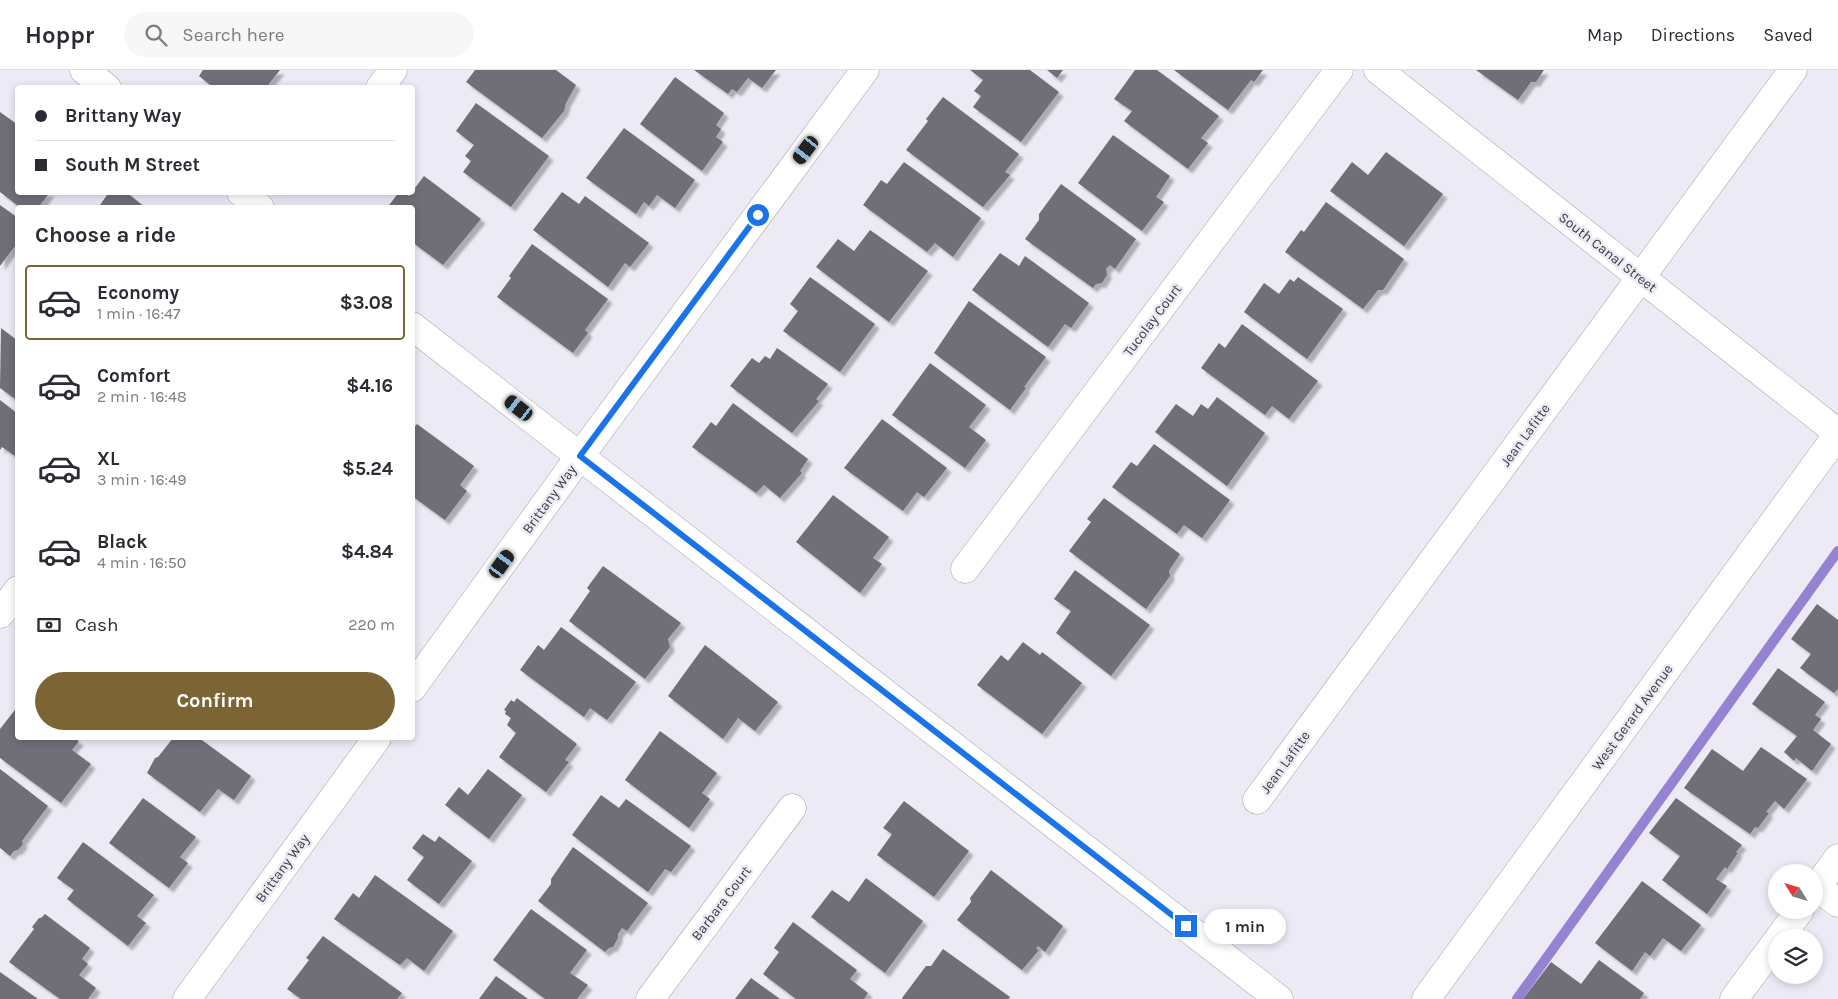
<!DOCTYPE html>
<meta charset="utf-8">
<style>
:root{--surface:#fff;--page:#f7f7f7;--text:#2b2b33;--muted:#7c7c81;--line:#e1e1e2;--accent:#7c6434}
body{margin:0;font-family:Karla,sans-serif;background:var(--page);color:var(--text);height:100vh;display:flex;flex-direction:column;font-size:19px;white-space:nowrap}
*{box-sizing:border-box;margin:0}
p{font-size:16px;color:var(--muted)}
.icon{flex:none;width:28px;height:28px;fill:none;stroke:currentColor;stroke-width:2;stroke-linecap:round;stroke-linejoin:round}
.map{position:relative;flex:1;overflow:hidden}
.details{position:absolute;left:15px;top:135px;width:400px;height:535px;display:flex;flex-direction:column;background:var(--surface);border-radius:5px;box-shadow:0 2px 8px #0003}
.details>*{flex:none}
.top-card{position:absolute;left:15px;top:15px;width:400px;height:110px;border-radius:5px;box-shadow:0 2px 8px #0003;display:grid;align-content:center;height:110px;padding:0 20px;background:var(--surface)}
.needle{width:32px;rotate:307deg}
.controls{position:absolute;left:1768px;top:794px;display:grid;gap:10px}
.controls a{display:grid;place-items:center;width:55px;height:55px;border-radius:50%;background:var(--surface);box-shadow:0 2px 8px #0003;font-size:25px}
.end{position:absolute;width:22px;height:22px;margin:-11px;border:6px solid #1a73e8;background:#fff;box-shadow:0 0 0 2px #fff}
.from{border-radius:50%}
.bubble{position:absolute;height:35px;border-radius:18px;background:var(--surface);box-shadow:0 2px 8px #0003;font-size:16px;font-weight:700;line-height:35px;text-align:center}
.car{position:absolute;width:15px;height:30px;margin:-15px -8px;border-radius:6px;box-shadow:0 0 4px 1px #0007;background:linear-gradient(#222 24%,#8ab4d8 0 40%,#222 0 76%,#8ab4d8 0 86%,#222 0)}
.top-card b{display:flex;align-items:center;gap:18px;height:48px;font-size:19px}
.top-card b+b{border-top:1px solid var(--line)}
.top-card i{width:12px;height:12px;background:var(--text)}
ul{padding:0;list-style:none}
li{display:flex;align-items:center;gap:15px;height:75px;margin:0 10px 8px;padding:0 10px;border:2px solid transparent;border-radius:5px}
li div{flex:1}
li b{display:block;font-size:19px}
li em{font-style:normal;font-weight:700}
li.current{border-color:var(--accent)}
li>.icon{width:45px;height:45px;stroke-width:1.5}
h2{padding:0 20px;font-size:22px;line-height:60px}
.pay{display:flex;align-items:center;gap:12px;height:55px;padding:0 20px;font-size:19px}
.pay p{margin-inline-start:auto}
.primary-button{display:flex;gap:10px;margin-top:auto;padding:10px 20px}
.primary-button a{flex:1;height:58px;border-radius:30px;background:var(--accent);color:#fff;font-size:20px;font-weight:700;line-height:58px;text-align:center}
header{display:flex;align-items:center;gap:30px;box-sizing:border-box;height:70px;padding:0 25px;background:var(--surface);border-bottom:1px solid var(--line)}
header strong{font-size:24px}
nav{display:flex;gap:28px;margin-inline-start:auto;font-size:18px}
.search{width:350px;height:45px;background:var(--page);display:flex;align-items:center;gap:12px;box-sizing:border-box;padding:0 18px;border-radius:28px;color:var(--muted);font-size:19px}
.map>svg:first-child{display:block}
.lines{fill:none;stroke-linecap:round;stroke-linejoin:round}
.stream{stroke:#9582d3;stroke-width:10}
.building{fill:#6f6e77;filter:url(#shadow)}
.street-casing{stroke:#a6a4ae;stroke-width:29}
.street{stroke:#fff;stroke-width:28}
.route{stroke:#1a73e8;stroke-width:6}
.labels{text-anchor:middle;stroke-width:5;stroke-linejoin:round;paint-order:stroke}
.street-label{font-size:14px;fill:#3d3c40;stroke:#eceaf5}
</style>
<header>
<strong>Hoppr</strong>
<div class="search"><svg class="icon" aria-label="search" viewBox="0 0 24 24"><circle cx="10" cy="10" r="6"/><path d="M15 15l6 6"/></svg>Search here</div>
<nav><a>Map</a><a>Directions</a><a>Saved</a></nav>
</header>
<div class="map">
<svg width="1838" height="929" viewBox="0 0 1838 929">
<defs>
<filter id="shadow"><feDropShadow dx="4.5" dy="4.5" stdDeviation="1" flood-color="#0004"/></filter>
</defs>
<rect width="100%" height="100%" fill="#eceaf5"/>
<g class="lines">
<polyline class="stream" points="1517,929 1838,481"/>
</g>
<g class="building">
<polygon points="203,0 280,0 268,15 271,18 214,18 199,6"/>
<polygon points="475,0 556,0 576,15 566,33 564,41 542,68 466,12"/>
<polygon points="694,0 776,0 762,18 748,8 737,22 732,19 728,24"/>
<polygon points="970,0 1030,0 1059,22 1021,72 973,37 981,26 974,21 983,10"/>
<polygon points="1047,0 1063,0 1057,8"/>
<polygon points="1135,0 1157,0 1219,46 1201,68 1208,73 1188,99 1124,51 1132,41 1114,29"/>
<polygon points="1174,0 1263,0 1254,12 1251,10 1228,40"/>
<polygon points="1476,0 1544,0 1536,12 1531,12 1518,30"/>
<polygon points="675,7 724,43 716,55 721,59 716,67 723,72 702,101 640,54"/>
<polygon points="943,27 1019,84 1005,102 1010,105 983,137 906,80 928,51 926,49"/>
<polygon points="476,33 549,86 511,137 463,102 471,91 465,86 474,75 456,61"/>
<polygon points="0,42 18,55 18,122 50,122 38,138 21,138 0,122"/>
<polygon points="624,58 695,110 675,138 657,125 649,136 644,132 636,144 586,108"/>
<polygon points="1113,65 1170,106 1156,127 1164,132 1142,161 1078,113"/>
<polygon points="1386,82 1443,124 1404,176 1330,121 1352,92 1368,105"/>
<polygon points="904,92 981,148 953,187 935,173 927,182 863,135 881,110 887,114"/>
<polygon points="424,106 481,149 443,195 412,172 412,138 387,138 399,122 404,122 409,126"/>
<polygon points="1061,114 1136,169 1115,199 1110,195 1106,199 1107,205 1102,213 1096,214 1093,218 1025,169 1039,150 1039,144"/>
<polygon points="109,122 126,122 146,138 98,138"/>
<polygon points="562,122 579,134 585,126 649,173 630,197 625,193 608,217 533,160"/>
<polygon points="1326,132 1404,189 1383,220 1378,220 1363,239 1285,182 1301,160 1304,162"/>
<polygon points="0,135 18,148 18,172 0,196"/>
<polygon points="870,160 928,201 889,252 816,197 838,169 854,181"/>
<polygon points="532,174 608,229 585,260 588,263 573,283 497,227 511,208 509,206"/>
<polygon points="1000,183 1019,196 1025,186 1089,233 1071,258 1065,254 1048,277 972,220"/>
<polygon points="810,207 875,254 840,302 783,261 798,241 790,234"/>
<polygon points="1298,207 1343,239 1307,289 1244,242 1264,213 1279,224 1290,209 1294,212"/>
<polygon points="969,231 1046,287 1024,317 1026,318 1010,340 934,283"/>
<polygon points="1242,254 1318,311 1289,349 1272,336 1265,345 1201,298 1219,273 1225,278"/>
<polygon points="1,258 18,271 18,331 0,318"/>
<polygon points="777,278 828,314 816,329 819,331 792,363 730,316 752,288 759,293 765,286 770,289"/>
<polygon points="930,293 986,335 969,357 986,370 965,398 892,345"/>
<polygon points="1217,327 1265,363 1227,416 1155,362 1176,334 1193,346 1201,334 1208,339"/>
<polygon points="0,330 18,344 18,388 2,377 0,380"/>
<polygon points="733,333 808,389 800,401 802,403 780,428 764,415 756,423 692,377 711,352 716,356"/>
<polygon points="882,349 947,398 924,427 917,422 903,441 844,398"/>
<polygon points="417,354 474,396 460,415 467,421 445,450 412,426 412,360"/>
<polygon points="1154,374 1230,430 1202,468 1184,455 1177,464 1112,417 1131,392 1137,396"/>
<polygon points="833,425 889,467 873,488 882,494 860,523 796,472"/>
<polygon points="1104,428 1180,484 1169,501 1170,506 1146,539 1069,481 1091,452 1087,449"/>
<polygon points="603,496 681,553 668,569 670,577 645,609 569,551 590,521 587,518"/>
<polygon points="1075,500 1150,555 1111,606 1056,563 1071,541 1054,529"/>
<polygon points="1817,534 1838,550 1838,619 1834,623 1800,598 1811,584 1791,569"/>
<polygon points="561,557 636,612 607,650 590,638 584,647 520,600 538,575 544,580"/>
<polygon points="1023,572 1040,585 1042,582 1082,613 1042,664 977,615 1001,585 1008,591"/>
<polygon points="705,575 778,632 755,661 738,648 723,669 668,626"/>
<polygon points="1778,598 1825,632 1815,645 1821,649 1813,660 1831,674 1812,701 1796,688 1794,691 1784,682 1797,666 1752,634"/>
<polygon points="517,628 577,674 565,690 569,692 546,722 499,687 516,663 507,655 511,648 505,644 506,641 504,640 511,630 514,632"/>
<polygon points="18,636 18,668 74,668 79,671 72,680 91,694 61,733 0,688 0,659"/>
<polygon points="660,661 717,703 702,723 710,729 689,758 625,710"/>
<polygon points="173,668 199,668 251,706 234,730 218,719 200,742 147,703 155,688 158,687"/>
<polygon points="1761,677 1807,709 1784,739 1775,731 1766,742 1769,743 1758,758 1755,757 1750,764 1684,718 1712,679 1743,701"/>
<polygon points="0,699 48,736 22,771 23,774 18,780 14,781 10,786 0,778"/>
<polygon points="488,699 522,725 489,769 445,735 459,717 468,725"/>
<polygon points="601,725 619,738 626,729 691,776 671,802 665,799 648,822 572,765"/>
<polygon points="143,728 196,767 180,787 188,793 169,818 109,773"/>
<polygon points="1676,728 1742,775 1736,782 1738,783 1727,799 1725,797 1716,809 1727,816 1707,844 1662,810 1680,786 1649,763"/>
<polygon points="904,731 969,781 934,827 877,785 892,764 883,758"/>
<polygon points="423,764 435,772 439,766 472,791 439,834 407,810 424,787 412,778"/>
<polygon points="83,772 154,825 137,846 146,853 128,876 67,829 74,820 57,808"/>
<polygon points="573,777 648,833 627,861 622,858 618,864 618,868 613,877 609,878 605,882 538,831 551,814 551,809"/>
<polygon points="991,800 1063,856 1045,882 1038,876 1036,879 1039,880 1022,900 957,850 971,832 970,828"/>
<polygon points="375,805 453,861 424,901 407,888 400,895 334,849 353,823 359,828"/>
<polygon points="866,808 923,851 885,903 811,847 832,820 849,832"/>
<polygon points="1642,811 1701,855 1681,881 1663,868 1650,886 1645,882 1632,901 1595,873"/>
<polygon points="531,839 587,880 570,903 588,915 577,929 545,929 493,890"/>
<polygon points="45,844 90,878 82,889 88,894 79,905 96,918 88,929 60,929 9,892 34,859 32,857 39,848 41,848"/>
<polygon points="793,852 857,900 850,909 868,923 864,929 796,929 763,904 779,882 774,878"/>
<polygon points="323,866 402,923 397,929 301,929 287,919 309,890 306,888"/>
<polygon points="943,879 1010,927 1008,929 903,929 902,928 926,896 931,896"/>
<polygon points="1599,890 1644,923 1640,929 1523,929 1551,892 1581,914"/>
<polygon points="0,902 38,929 0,929"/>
<polygon points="496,906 528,929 479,929"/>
<polygon points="751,908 780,929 735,929"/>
</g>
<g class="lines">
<g class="street-casing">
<g id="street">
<polyline points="84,0 107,18"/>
<polyline points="1378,0 1838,363"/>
<polyline points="380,18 393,0"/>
<polyline points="241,122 260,138"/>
<polyline points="412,256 1279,929"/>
<polyline points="965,499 1339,0"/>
<polyline points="0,544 18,520"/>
<polyline points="412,618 580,386 865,0"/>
<polyline points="1257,730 1793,0"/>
<polyline points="1817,817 1838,833"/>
<polyline points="1814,821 1838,788"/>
<polyline points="1779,868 1800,840"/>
<polyline points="187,929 377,668"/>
<polyline points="650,929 792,738"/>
<polyline points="1426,929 1838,364"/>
<polyline points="1734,929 1776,872"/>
</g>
</g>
<use href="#street" class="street"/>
</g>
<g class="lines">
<polyline class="route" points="758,145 580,386 1186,856"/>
</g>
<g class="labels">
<g class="street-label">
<text transform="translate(1608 182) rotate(38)" y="5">South Canal Street</text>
<text transform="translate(1152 250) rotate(-53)" y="5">Tucolay Court</text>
<text transform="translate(1525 365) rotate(-54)" y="5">Jean Lafitte</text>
<text transform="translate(549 429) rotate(-54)" y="5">Brittany Way</text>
<text transform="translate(1632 647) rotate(-54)" y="5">West Gerard Avenue</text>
<text transform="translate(1285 692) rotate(-54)" y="5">Jean Lafitte</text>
<text transform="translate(282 798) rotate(-54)" y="5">Brittany Way</text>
<text transform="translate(721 833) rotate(-53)" y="5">Barbara Court</text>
</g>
</g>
</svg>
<div class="controls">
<a><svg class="needle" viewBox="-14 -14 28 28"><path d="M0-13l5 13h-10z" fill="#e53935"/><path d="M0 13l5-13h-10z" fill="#7c7c81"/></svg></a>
<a><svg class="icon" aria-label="layers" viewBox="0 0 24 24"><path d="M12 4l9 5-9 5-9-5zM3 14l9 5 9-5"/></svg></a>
</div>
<i class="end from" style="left:758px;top:145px"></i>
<i class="end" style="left:1186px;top:856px"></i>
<div class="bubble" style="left:1204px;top:839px;width:82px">1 min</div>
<i class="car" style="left:806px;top:80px;rotate:217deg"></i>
<i class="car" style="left:519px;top:338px;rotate:308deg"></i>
<i class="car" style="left:502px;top:494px;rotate:36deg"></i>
<div class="top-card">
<b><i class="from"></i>Brittany Way</b>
<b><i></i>South M Street</b>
</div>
<section class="details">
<h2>Choose a ride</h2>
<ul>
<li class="current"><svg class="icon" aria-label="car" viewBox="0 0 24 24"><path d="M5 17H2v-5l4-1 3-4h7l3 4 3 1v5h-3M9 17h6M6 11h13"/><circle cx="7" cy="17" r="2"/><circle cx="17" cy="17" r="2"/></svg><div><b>Economy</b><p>1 min · 16:47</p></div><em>$3.08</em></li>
<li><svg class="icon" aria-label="car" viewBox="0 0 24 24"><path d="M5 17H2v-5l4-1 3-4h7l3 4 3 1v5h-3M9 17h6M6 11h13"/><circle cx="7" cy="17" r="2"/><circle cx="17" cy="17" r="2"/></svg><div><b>Comfort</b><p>2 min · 16:48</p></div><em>$4.16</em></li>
<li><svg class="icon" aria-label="car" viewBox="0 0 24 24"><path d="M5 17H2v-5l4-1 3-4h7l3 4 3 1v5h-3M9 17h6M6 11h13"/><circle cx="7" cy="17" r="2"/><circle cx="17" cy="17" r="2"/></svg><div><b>XL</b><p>3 min · 16:49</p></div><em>$5.24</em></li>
<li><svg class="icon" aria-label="car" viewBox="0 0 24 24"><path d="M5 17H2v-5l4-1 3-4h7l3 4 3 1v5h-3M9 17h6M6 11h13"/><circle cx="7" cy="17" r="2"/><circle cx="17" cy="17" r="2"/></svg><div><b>Black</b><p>4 min · 16:50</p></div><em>$4.84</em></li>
</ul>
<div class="pay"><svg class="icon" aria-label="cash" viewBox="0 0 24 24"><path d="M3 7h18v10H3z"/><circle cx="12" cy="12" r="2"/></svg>Cash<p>220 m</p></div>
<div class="primary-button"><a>Confirm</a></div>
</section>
</div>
